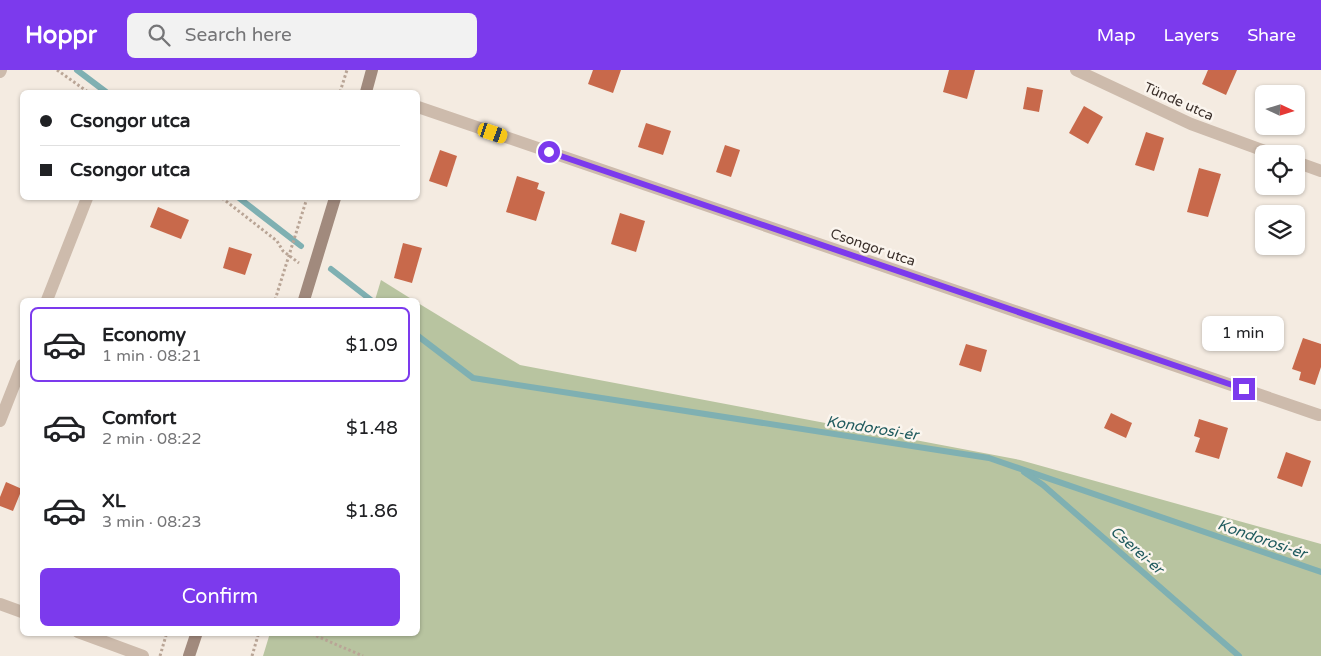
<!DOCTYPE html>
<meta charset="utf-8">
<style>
:root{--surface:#fff;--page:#f2f2f2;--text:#202124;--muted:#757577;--line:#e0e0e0;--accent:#7c3aed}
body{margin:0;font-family:"Varela Round",sans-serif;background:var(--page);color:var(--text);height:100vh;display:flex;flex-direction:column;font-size:19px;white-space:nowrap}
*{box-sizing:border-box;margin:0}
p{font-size:16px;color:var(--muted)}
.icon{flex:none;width:28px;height:28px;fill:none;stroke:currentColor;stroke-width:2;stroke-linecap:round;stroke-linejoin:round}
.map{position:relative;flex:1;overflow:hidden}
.sheet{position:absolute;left:20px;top:228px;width:400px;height:338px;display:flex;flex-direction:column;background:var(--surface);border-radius:8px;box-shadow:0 1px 4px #0004}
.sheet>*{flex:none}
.banner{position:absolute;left:20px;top:20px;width:400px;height:110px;border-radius:8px;box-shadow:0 1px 4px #0004;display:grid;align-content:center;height:110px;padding:0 20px;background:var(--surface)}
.needle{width:32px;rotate:94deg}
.fabs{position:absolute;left:1255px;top:15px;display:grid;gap:10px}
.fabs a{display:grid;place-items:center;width:50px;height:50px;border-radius:8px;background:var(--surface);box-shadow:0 1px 4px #0004;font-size:25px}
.end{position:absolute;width:22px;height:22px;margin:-11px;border:6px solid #7c3aed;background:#fff;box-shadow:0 0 0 2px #fff}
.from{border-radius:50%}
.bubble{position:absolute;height:35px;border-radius:8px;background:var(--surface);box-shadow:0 1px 4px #0004;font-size:16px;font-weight:600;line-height:35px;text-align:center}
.car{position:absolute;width:15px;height:30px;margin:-15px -8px;border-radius:6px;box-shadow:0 0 4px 1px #0007;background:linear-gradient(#f5c518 24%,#345 0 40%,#f5c518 0 76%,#345 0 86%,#f5c518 0)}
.banner b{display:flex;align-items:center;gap:18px;height:48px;font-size:19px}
.banner b+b{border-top:1px solid var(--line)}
.banner i{width:12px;height:12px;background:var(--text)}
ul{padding:9px 0 0;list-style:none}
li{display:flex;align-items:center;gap:15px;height:75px;margin:0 10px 8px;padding:0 10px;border:2px solid transparent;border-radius:8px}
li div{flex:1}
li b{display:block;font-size:19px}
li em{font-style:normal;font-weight:600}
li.on{border-color:var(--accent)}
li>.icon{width:45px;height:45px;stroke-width:1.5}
.button{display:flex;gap:10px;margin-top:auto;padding:10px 20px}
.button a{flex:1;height:58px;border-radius:8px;background:var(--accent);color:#fff;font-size:20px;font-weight:600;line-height:58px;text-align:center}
header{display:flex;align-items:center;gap:30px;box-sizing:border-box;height:70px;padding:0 25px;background:var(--accent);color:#fff}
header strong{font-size:24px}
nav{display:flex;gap:28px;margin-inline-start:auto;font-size:18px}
.search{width:350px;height:45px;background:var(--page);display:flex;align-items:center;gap:12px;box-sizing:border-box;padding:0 18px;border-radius:8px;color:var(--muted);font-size:19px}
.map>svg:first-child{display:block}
.green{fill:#b8c4a0}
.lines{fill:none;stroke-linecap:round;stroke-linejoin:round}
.stream{stroke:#7fb0b2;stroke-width:6}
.building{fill:#c8694b}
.path{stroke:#b9a596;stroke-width:3;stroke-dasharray:2.5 2.5;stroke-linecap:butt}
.street{stroke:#cdbbac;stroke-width:12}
.secondary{stroke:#a18a7d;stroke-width:12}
.route{stroke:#7c3aed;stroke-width:6}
.labels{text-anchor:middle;stroke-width:5;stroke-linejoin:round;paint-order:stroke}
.street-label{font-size:14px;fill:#3b302b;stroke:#fbf5ee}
.water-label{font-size:15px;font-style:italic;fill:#1f5a5e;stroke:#fbf5ee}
</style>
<header>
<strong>Hoppr</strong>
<div class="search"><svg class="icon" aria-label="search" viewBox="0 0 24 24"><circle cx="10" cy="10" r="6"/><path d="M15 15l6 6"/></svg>Search here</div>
<nav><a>Map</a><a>Layers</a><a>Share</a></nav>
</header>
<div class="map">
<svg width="1321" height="586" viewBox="0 0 1321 586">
<rect width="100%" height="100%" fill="#f4ebe1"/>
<g class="green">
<polygon points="381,210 413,230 375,230"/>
<polygon points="418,233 520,295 1020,390 1321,474 1321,586 263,586 270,563 418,562"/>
</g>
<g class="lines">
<g class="stream">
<polyline points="77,0 106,22"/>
<polyline points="239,128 301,176"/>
<polyline points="331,199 371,230"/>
<polyline points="418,266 473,308 989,388 1321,502"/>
<polyline points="1024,402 1043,415 1239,586"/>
</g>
</g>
<g class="building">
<polygon points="593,0 621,0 613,23 588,14"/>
<polygon points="949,0 975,0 967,29 943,22"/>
<polygon points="1208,0 1237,0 1226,25 1202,14"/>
<polygon points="1027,17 1043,20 1039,42 1023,39"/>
<polygon points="1084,36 1103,47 1088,74 1069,63"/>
<polygon points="646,53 671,61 663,85 638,77"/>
<polygon points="1146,62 1164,68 1154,101 1135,95"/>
<polygon points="725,75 740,80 731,107 716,102"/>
<polygon points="440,80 457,86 447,117 429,111"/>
<polygon points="1199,98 1221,104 1208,147 1187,142"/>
<polygon points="517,106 539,113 537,119 545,122 536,151 506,142"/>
<polygon points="158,137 189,150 181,169 150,157"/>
<polygon points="620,143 645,151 636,182 611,174"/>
<polygon points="403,173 422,178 412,213 394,208"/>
<polygon points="229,177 252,184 245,205 223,198"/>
<polygon points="1303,268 1321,274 1321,297 1315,315 1299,310 1301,302 1292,299"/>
<polygon points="966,274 987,280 981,302 959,295"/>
<polygon points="1111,343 1132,353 1126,368 1104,358"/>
<polygon points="1199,349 1228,358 1219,389 1195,382 1200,368 1194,366"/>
<polygon points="1286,382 1311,391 1302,417 1277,408"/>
<polygon points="6,412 22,419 13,441 0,436 0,427"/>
</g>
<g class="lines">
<g class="path">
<polyline points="57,0 88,22"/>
<polyline points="340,22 347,0"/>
<polyline points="222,128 277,171 283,181 299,193"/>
<polyline points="275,230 307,128"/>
<polyline points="307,562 363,586"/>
<polyline points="160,586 167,562"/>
<polyline points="252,586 259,562"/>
</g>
<g class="street">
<polyline points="1076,0 1191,54 1273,84"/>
<polyline points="0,2 1,0"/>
<polyline points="418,37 1319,345"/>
<polyline points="1296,92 1321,101"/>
<polyline points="47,230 87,128"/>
<polyline points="0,351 22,295"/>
<polyline points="0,534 22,542"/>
<polyline points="78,562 143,586"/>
</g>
<g class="secondary">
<polyline points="366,22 372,0"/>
<polyline points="304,230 335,128"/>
<polyline points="189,586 197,562"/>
</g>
</g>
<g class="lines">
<polyline class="route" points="549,82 1244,319"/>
</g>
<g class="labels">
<g class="street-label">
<text transform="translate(1179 31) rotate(24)" y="5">Tünde utca</text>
<text transform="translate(873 177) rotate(19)" y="5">Csongor utca</text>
</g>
<g class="water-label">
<text transform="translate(872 358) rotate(9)" y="5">Kondorosi-ér</text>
<text transform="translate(1262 469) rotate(19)" y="5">Kondorosi-ér</text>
<text transform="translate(1137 480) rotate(41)" y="5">Cserei-ér</text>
</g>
</g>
</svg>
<div class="fabs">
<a><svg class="needle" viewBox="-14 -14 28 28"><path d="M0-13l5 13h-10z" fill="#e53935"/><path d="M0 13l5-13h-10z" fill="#757577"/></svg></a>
<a><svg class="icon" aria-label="locate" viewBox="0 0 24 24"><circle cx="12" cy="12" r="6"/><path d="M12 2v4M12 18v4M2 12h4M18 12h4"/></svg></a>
<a><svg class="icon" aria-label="layers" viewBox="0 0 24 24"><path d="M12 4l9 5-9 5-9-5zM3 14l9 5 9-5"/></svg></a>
</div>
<i class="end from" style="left:549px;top:82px"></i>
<i class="end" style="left:1244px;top:319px"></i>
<div class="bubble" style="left:1202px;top:246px;width:82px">1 min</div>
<i class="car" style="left:493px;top:63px;rotate:109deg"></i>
<div class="banner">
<b><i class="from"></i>Csongor utca</b>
<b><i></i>Csongor utca</b>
</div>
<section class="sheet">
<ul>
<li class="on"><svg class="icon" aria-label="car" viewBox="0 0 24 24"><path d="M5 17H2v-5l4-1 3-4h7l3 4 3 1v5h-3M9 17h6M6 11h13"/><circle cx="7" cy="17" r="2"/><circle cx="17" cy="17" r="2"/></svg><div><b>Economy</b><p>1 min · 08:21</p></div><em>$1.09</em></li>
<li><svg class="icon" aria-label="car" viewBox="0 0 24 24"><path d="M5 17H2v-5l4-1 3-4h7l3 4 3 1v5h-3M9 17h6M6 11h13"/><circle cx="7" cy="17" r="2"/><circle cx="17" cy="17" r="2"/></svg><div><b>Comfort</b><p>2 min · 08:22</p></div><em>$1.48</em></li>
<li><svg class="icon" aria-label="car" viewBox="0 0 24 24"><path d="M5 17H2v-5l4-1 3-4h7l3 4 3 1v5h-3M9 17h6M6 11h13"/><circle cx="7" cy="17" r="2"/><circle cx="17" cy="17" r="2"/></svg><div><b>XL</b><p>3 min · 08:23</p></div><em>$1.86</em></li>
</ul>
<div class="button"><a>Confirm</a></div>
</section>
</div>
